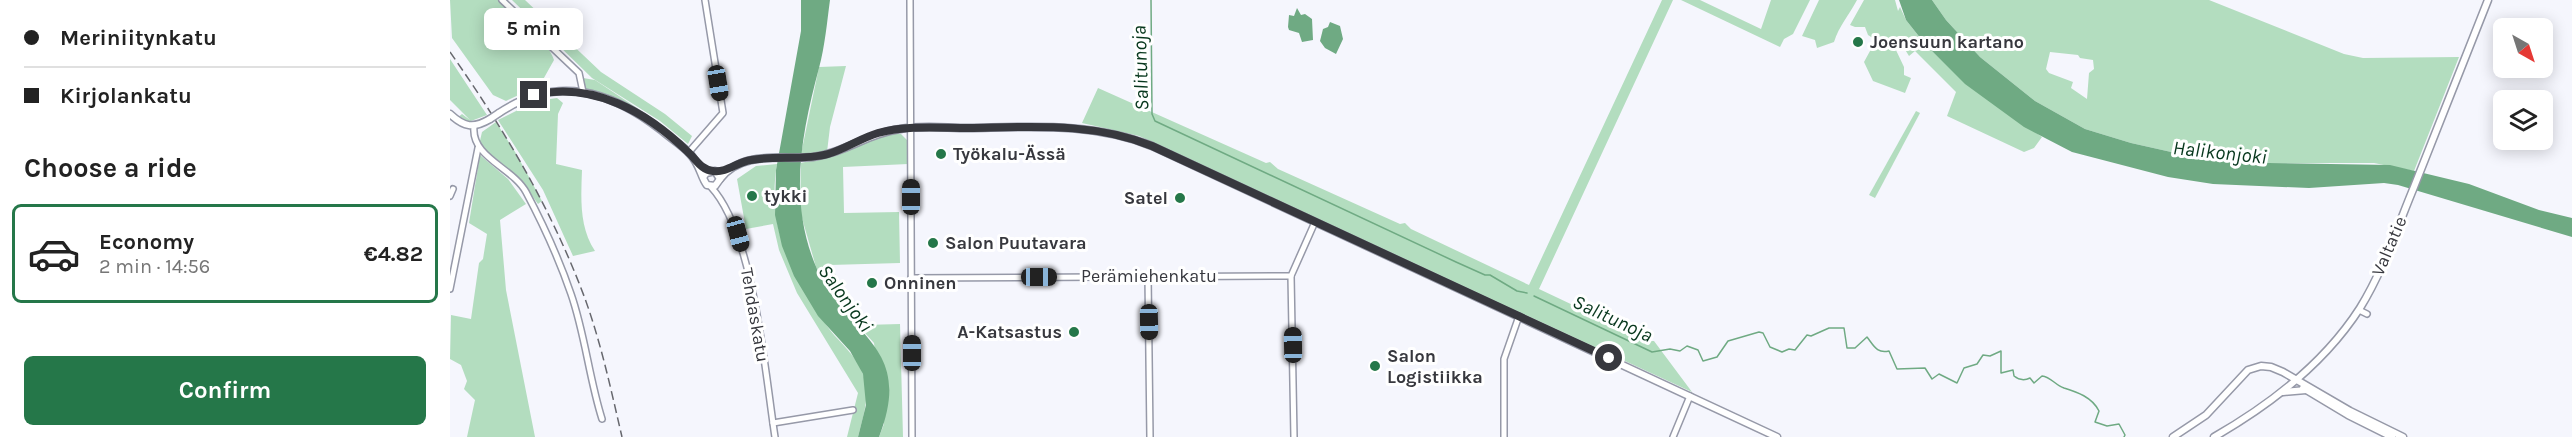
<!DOCTYPE html>
<meta charset="utf-8">
<style>
:root{--surface:#fff;--page:#f2f2f2;--text:#222;--muted:#767676;--line:#e0e0e0;--accent:#257749}
body{margin:0;font-family:Karla,sans-serif;background:var(--page);color:var(--text);height:100vh;display:flex;flex-direction:column;font-size:22px;white-space:nowrap}
*{box-sizing:border-box;margin:0}
p{font-size:20px;color:var(--muted)}
.icon{flex:none;width:33px;height:33px;fill:none;stroke:currentColor;stroke-width:2;stroke-linecap:round;stroke-linejoin:round}
.map{position:relative;flex:1;overflow:hidden}
.details{display:flex;flex-direction:column;background:var(--surface);width:450px}
.details>*{flex:none}
.top-card{display:grid;align-content:center;height:132px;padding:0 24px;background:var(--surface)}
.needle{width:39px;rotate:141deg}
.tools{position:absolute;left:2043px;top:18px;display:grid;gap:12px}
.tools a{display:grid;place-items:center;width:60px;height:60px;border-radius:9px;background:var(--surface);box-shadow:0 3px 15px #0003;font-size:30px}
.end{position:absolute;width:27px;height:27px;margin:-14px;border:8px solid #37383e;background:#fff;box-shadow:0 0 0 3px #fff}
.from{border-radius:50%}
.bubble{position:absolute;height:42px;border-radius:9px;background:var(--surface);box-shadow:0 3px 15px #0003;font-size:20px;font-weight:700;line-height:42px;text-align:center}
.car{position:absolute;width:18px;height:36px;margin:-18px -9px;border-radius:8px;box-shadow:0 0 4px 2px #0007;background:linear-gradient(#222 24%,#8ab4d8 0 40%,#222 0 76%,#8ab4d8 0 86%,#222 0)}
.top-card b{display:flex;align-items:center;gap:21px;height:57px;font-size:22px}
.top-card b+b{border-top:2px solid var(--line)}
.top-card i{width:15px;height:15px;background:var(--text)}
ul{padding:0;list-style:none}
li{display:flex;align-items:center;gap:18px;height:99px;margin:0 12px 9px;padding:0 12px;border:3px solid transparent;border-radius:9px}
li div{flex:1}
li b{display:block;font-size:22px}
li em{font-style:normal;font-weight:700}
li.selected{border-color:var(--accent)}
li>.icon{width:54px;height:54px;stroke-width:1.5}
h2{padding:0 24px;font-size:27px;line-height:72px}
.primary-button{display:flex;gap:12px;margin-top:auto;padding:12px 24px}
.primary-button a{flex:1;height:69px;border-radius:9px;background:var(--accent);color:#fff;font-size:24px;font-weight:700;line-height:69px;text-align:center}
main{display:flex;flex:1;min-height:0}
.map>svg:first-child{display:block}
.green{fill:#b3ddbf;fill-rule:evenodd}
.water{fill:#6faa83}
.lines{fill:none;stroke-linecap:round;stroke-linejoin:round}
.stream{stroke:#6faa83;stroke-width:1.5}
.minor-casing{stroke:#9699a8;stroke-width:8}
.major-casing{stroke:#9699a8;stroke-width:9}
.minor{stroke:#fff;stroke-width:5}
.major{stroke:#fff;stroke-width:6}
.rail{stroke:#66676d;stroke-width:1.5;stroke-dasharray:9 4.5;stroke-linecap:butt}
.major-bridge-casing{stroke:#9699a8;stroke-width:9;stroke-linecap:butt}
.major-bridge{stroke:#fff;stroke-width:6}
.route{stroke:#37383e;stroke-width:8}
.poi-dot{fill:#257749;stroke:#fff;stroke-width:2}
.labels{text-anchor:middle;stroke-width:6;stroke-linejoin:round;paint-order:stroke}
.poi-label{font-size:18px;font-weight:bold;fill:#37383e;stroke:#fff;text-anchor:start}
.street-label{font-size:18px;fill:#37383e;stroke:#fff}
.water-label{font-size:20px;font-style:italic;fill:#07371d;stroke:#fff}
</style>
<main>
<section class="details">
<div class="top-card">
<b><i class="from"></i>Meriniitynkatu</b>
<b><i></i>Kirjolankatu</b>
</div>
<h2>Choose a ride</h2>
<ul>
<li class="selected"><svg class="icon" aria-label="car" viewBox="0 0 24 24"><path d="M5 17H2v-5l4-1 3-4h7l3 4 3 1v5h-3M9 17h6M6 11h13"/><circle cx="7" cy="17" r="2"/><circle cx="17" cy="17" r="2"/></svg><div><b>Economy</b><p>2 min · 14:56</p></div><em>€4.82</em></li>
</ul>
<div class="primary-button"><a>Confirm</a></div>
</section>
<div class="map">
<svg width="2122" height="437" viewBox="0 0 2122 437">
<rect width="100%" height="100%" fill="#f5f6fd"/>
<g class="green">
<path d="M0 0H50C66 15 98 40 104 60L90 85 56 101 43 95 2 38Z"/>
<polygon points="62,0 75,0 151,72 215,114 242,136 238,144 210,121 142,78"/>
<polygon points="1212,0 1223,0 1089,289 1199,341 1204,341 1242,392 689,136 632,123 648,88 816,163 820,162 828,169 950,224 955,223 961,229 1079,285"/>
<polygon points="1231,0 1250,0 1311,29 1321,0 1360,0 1343,34 1334,39 1330,47"/>
<path d="M1369 0H1407C1399 15 1389 26 1384 42L1367 48 1365 40 1352 36Z"/>
<polygon points="1414,0 1445,0 1448,11 1450,7 1456,20 1475,44 1516,84 1592,137 1584,148 1574,152 1497,116 1506,92 1465,51 1459,56 1451,43 1445,48 1454,67 1454,75 1461,78 1455,93 1423,81 1414,62 1426,40 1418,35 1415,27 1405,27 1400,25"/>
<path d="M1482 0H1759L1894 54 1913 58 2009 57 1964 171 1924 163H1818L1765 155 1739 156 1681 143 1635 129 1585 101 1530 57 1496 20ZM1600 52 1628 55 1630 58 1643 60 1644 69 1639 73 1637 99 1621 88 1623 82 1599 73 1596 69Z"/>
<polygon points="0,59 37,115 21,121 25,123 21,125 6,119 12,114 20,120 0,100"/>
<polygon points="396,66 380,127 377,152 351,154 369,67"/>
<polygon points="133,78 145,80 208,122 206,126 170,104 133,88"/>
<path d="M107 98 113 103 108 114 106 164 132 170C131 198 129 227 145 251L123 256 93 190 48 120 86 101Z"/>
<polygon points="1466,111 1470,113 1425,198 1419,195"/>
<path d="M46 122 67 155 92 201 88 204C72 180 53 163 29 145L32 132Z"/>
<polygon points="437,134 451,134 457,140 458,164 393,167 394,213 449,212 450,263 380,265 414,325 450,324 453,437 429,437 434,424 424,343 386,301 366,267 350,211 351,163 388,154"/>
<polygon points="30,155 58,179 76,204 50,220 56,290 85,437 17,437 25,400 14,389 17,381 11,365 0,359 1,315 21,319 29,263 33,259 37,234 19,223"/>
<path d="M327 164C316 229 343 279 380 330 391 344 406 355 413 374 421 395 413 416 408 437H397L408 393 347 293 329 250 323 224 296 229 287 179 306 166Z"/>
</g>
<g class="water">
<path d="M351 0H380C377 22 375 46 369 68 351 135 338 203 367 269 398 339 465 344 429 437H408L416 405 413 374 400 351 368 316 344 276 332 246 325 215 326 170 351 31Z"/>
<polygon points="1449,0 1482,0 1496,20 1530,57 1585,101 1635,129 1681,143 1739,156 1765,155 1818,163 1940,165 2019,184 2089,210 2122,218 2122,237 1948,185 1934,183 1859,188 1763,184 1718,177 1622,152 1574,127 1515,84 1475,44 1456,20"/>
<polygon points="847,8 851,15 855,14 862,19 863,40 852,42 849,33 839,30 838,27 839,15 844,16"/>
<polygon points="880,22 890,26 893,39 886,54 875,48 870,41 873,29 878,27"/>
</g>
<g class="lines">
<g class="stream">
<polyline points="701,0 702,114 705,121 1006,262 1035,275 1040,275 1067,291 1077,293"/>
<path d="M1084 296 1202 352 1220 349 1230 351 1237 346 1248 350 1253 361 1267 357 1278 341 1309 332 1313 333 1320 347 1332 352 1339 349 1345 350 1357 335 1361 336 1379 328H1394L1397 348H1405L1417 337C1424 346 1427 354 1439 351L1447 369 1475 368 1482 379 1489 374 1507 383 1514 368 1527 364 1533 355 1540 356 1551 351V373L1563 370 1564 376C1569 380 1574 381 1580 378L1584 383 1592 376C1601 377 1605 385 1614 388 1627 392 1642 397 1649 411L1645 422 1657 426 1669 424 1675 435 1674 437"/>
</g>
<g class="minor-casing">
<g id="minor">
<polyline points="52,0 129,73 133,92"/>
<polyline points="460,0 462,437"/>
<path d="M24 127C21 157 63 168 76 192 93 224 109 259 121 294 135 334 139 378 152 419"/>
<polyline points="239,152 273,113 255,0"/>
<path d="M261 187C304 233 315 373 325 437"/>
<polyline points="0,196 3,189"/>
<polyline points="698,276 700,437"/>
<polyline points="841,276 844,437"/>
<polyline points="461,278 841,276 865,222"/>
<polyline points="0,289 28,148"/>
<polyline points="1909,310 1917,314"/>
<polyline points="323,423 403,410"/>
<polyline points="1054,437 1054,359 1069,316"/>
<polyline points="1223,437 1240,396"/>
</g>
</g>
<g class="major-casing">
<g id="major">
<path d="M49 113C106 75 160 90 211 130 220 138 232 145 240 154 250 164 251 178 257 185L265 186 270 179 265 171 256 173 254 176"/>
<path d="M0 114C14 127 23 129 40 119"/>
<path d="M270 179C292 150 332 160 363 157 394 153 419 133 450 129 471 125 496 128 518 128 581 127 643 122 702 146L1327 437"/>
<polyline points="1853,388 1898,415 1942,437"/>
<polyline points="1833,392 1856,390"/>
<polyline points="1723,437 1756,415 1798,370 1811,366 1821,367 1833,372 1900,411 1953,437"/>
<path d="M1764 437C1820 405 1874 364 1910 308 1933 271 1947 228 1964 187 1989 125 2013 62 2038 0"/>
</g>
</g>
<use href="#minor" class="minor"/>
<use href="#major" class="major"/>
<path class="rail" d="M0 52C54 129 101 208 134 296 151 342 161 390 172 437"/>
<g class="major-bridge-casing">
<polyline id="major-bridge" points="40,119 49,113"/>
</g>
<use href="#major-bridge" class="major-bridge"/>
</g>
<g class="lines">
<path class="route" d="M84 95C142 81 197 112 238 152 246 159 251 170 263 171 277 173 287 162 301 160 326 155 353 161 378 154 395 149 411 138 428 133 457 125 489 128 519 128 582 127 643 122 702 146L1159 358"/>
</g>
<g class="poi-dot">
<circle cx="1408" cy="42" r="6"/>
<circle cx="491" cy="154" r="6"/>
<circle cx="302" cy="196" r="6"/>
<circle cx="730" cy="198" r="6"/>
<circle cx="483" cy="243" r="6"/>
<circle cx="422" cy="283" r="6"/>
<circle cx="624" cy="332" r="6"/>
<circle cx="925" cy="366" r="6"/>
</g>
<g class="labels">
<g class="poi-label">
<text x="1420" y="48">Joensuun kartano</text>
<text x="503" y="160">Työkalu-Ässä</text>
<text x="314" y="202">tykki</text>
<text x="718" y="204" text-anchor="end">Satel</text>
<text x="495" y="249">Salon Puutavara</text>
<text x="434" y="289">Onninen</text>
<text x="612" y="338" text-anchor="end">A-Katsastus</text>
<text x="937" y="362">Salon<tspan x="937" dy="21">Logistiikka</tspan></text>
</g>
<g class="street-label">
<text transform="translate(1939 246) rotate(-67)" y="6">Valtatie</text>
<text x="699" y="282">Perämiehenkatu</text>
<text transform="translate(305 315) rotate(80)" y="6">Tehdaskatu</text>
</g>
<g class="water-label">
<text transform="translate(690 68) rotate(-92)" y="7">Salitunoja</text>
<text transform="translate(1770 152) rotate(6)" y="7">Halikonjoki</text>
<text transform="translate(396 298) rotate(54)" y="7">Salonjoki</text>
<text transform="translate(1163 318) rotate(25)" y="7">Salitunoja</text>
</g>
</g>
</svg>
<div class="tools">
<a><svg class="needle" viewBox="-14 -14 28 28"><path d="M0-13l5 13h-10z" fill="#e53935"/><path d="M0 13l5-13h-10z" fill="#767676"/></svg></a>
<a><svg class="icon" aria-label="layers" viewBox="0 0 24 24"><path d="M12 4l9 5-9 5-9-5zM3 14l9 5 9-5"/></svg></a>
</div>
<i class="end from" style="left:1159px;top:358px"></i>
<i class="end" style="left:84px;top:95px"></i>
<div class="bubble" style="left:34px;top:8px;width:99px">5 min</div>
<i class="car" style="left:268px;top:83px;rotate:171deg"></i>
<i class="car" style="left:461px;top:197px;rotate:0deg"></i>
<i class="car" style="left:288px;top:234px;rotate:165deg"></i>
<i class="car" style="left:589px;top:277px;rotate:90deg"></i>
<i class="car" style="left:699px;top:322px;rotate:179deg"></i>
<i class="car" style="left:843px;top:345px;rotate:359deg"></i>
<i class="car" style="left:462px;top:353px;rotate:0deg"></i>
</div>
</main>
